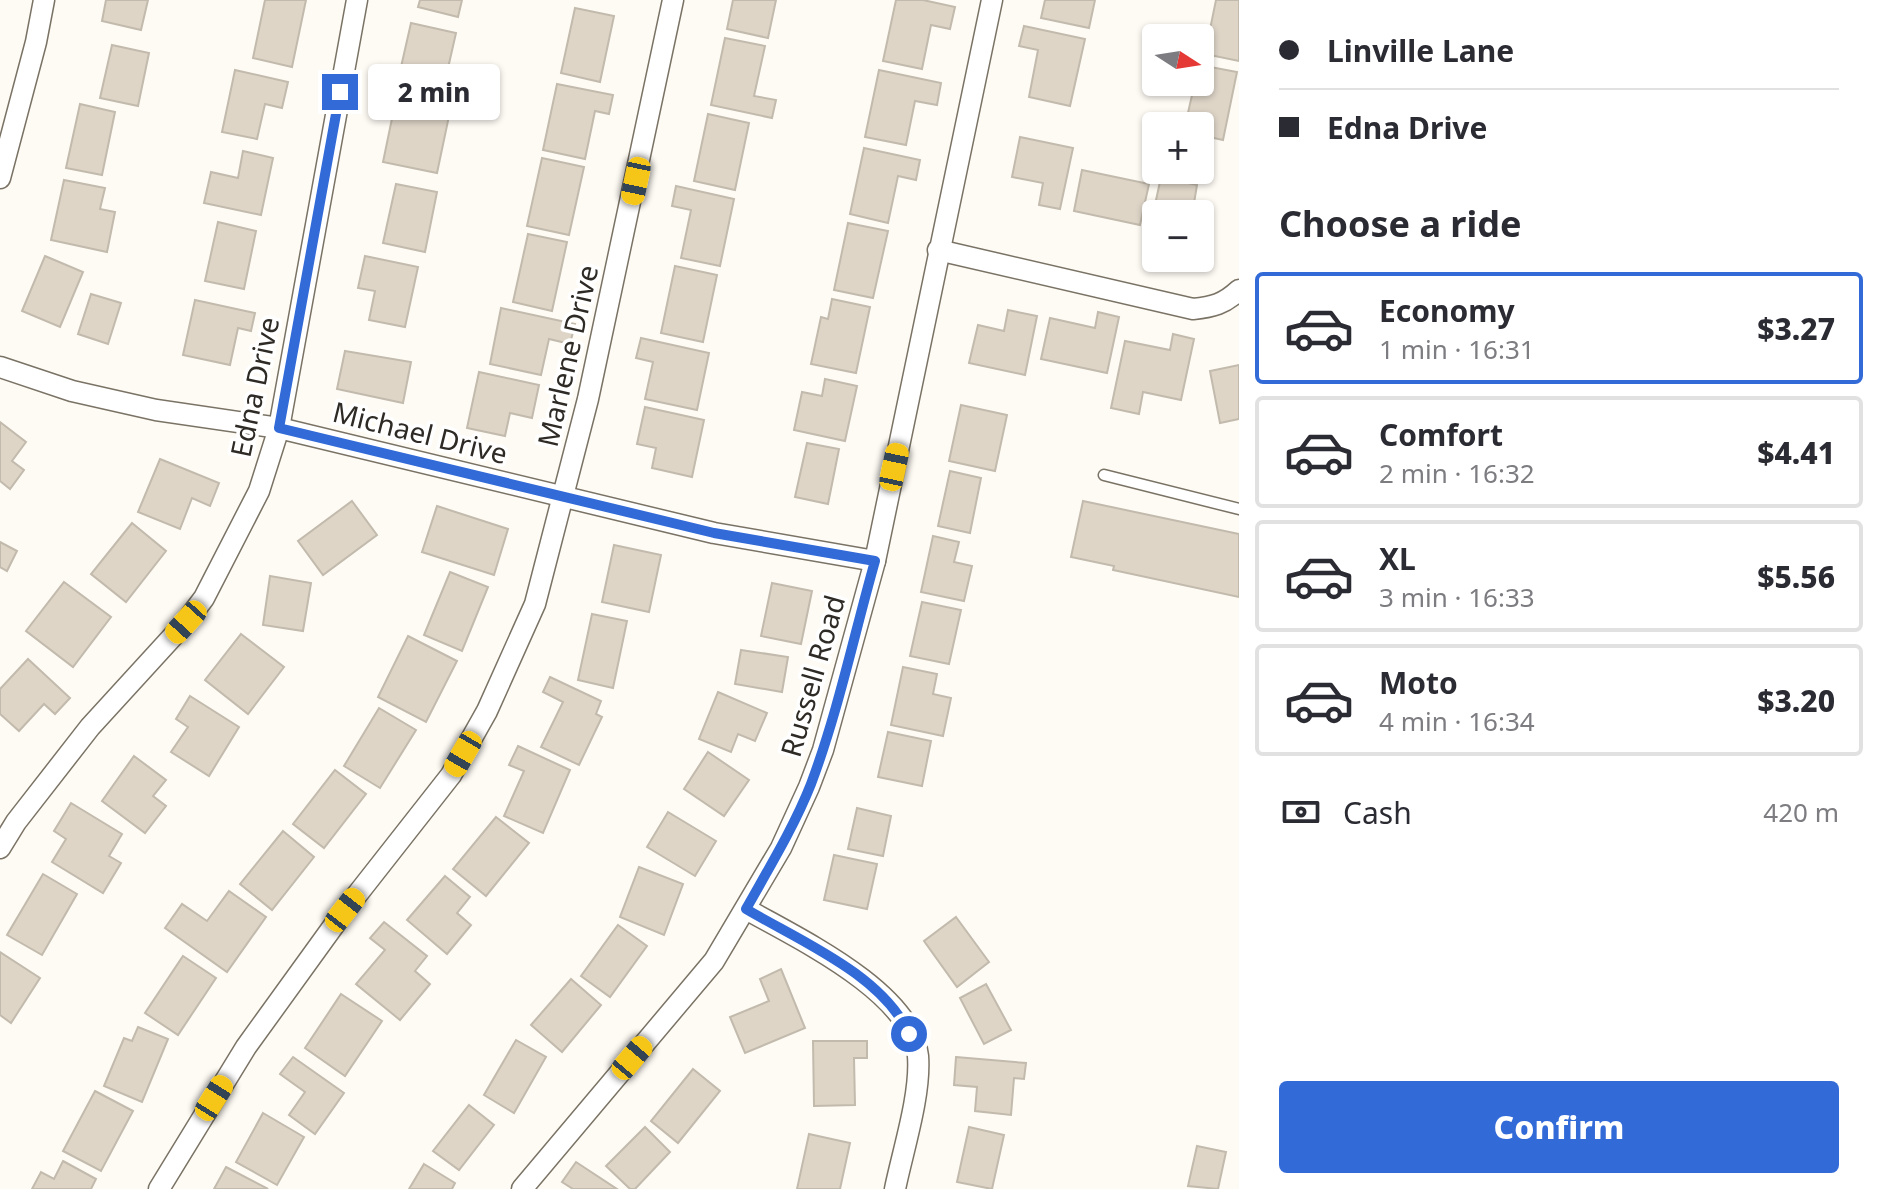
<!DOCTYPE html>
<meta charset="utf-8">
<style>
:root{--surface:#fff;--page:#f7f7f7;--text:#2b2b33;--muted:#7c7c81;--line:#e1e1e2;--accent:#326ad8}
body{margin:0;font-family:"Noto Sans",sans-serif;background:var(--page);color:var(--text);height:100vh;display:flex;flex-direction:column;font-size:30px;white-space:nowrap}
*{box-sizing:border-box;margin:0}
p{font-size:26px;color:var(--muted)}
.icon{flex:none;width:44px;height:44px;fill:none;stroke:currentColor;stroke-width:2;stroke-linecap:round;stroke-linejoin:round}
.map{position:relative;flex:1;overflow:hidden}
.details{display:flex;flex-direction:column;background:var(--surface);width:640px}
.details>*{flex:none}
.top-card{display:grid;align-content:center;height:176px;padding:0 40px;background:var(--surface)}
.needle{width:52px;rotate:102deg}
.controls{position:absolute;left:1142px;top:24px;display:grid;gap:16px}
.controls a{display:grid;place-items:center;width:72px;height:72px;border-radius:8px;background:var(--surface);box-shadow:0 2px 6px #0004;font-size:40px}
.end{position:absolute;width:36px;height:36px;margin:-18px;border:10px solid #326ad8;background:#fff;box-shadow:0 0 0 4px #fff}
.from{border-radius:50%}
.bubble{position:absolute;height:56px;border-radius:8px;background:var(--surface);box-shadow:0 2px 6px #0004;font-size:26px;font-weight:800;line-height:56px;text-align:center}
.car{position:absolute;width:24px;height:48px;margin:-24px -12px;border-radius:10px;box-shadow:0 0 6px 2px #0007;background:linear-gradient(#f5c518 24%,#345 0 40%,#f5c518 0 76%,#345 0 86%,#f5c518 0)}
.top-card b{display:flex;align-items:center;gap:28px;height:76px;font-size:30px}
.top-card b+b{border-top:2px solid var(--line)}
.top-card i{width:20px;height:20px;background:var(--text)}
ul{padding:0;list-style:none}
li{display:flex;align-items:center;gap:24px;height:112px;margin:0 16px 12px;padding:0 24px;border:4px solid var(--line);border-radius:8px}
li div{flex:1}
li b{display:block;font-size:30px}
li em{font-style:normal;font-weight:800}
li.selected{border-color:var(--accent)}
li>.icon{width:72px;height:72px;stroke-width:1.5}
h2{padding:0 40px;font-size:36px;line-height:96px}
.pay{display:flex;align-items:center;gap:20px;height:88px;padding:0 40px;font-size:30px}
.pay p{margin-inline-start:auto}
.button{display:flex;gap:16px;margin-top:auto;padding:16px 40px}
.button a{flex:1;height:92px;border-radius:8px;background:var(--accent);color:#fff;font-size:32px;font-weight:800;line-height:92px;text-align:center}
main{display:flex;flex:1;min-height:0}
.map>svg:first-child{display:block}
.building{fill:#ded5c7;stroke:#c2baac;stroke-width:2}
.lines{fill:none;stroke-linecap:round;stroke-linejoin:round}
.service-casing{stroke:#7a7365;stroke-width:13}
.minor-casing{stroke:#7a7365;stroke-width:23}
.service{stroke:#fff;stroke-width:10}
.minor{stroke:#fff;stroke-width:20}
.route{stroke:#326ad8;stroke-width:10}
.labels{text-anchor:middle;stroke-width:7;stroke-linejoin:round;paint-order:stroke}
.street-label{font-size:28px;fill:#2e2a25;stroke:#fff}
</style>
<main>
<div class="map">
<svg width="1239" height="1189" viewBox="0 0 1239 1189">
<rect width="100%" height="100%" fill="#fefbf5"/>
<g class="building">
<polygon points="106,0 148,0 141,30 102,21"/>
<polygon points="265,0 306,0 292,67 253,58"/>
<polygon points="420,0 462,0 458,17 418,7"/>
<polygon points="733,0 776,0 768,38 727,29"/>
<polygon points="896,0 923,0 955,7 950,29 931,25 922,69 883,61"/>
<polygon points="1045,0 1095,0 1089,28 1041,18"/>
<polygon points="1216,0 1239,0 1239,61 1205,54"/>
<polygon points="575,8 614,16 600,82 561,73"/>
<polygon points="411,23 456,33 441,99 396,89"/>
<polygon points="1024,26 1085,39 1070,106 1029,97 1038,50 1019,46"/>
<polygon points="725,38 765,46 754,96 776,100 772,118 711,105"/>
<polygon points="112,45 149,53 138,106 100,98"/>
<polygon points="1200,65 1237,72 1223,140 1200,135 1200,126 1185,126 1195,82 1200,82"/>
<polygon points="235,70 288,82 282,108 265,104 257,139 222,132"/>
<polygon points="879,70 941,83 937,105 915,101 906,145 865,137"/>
<polygon points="557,84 613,95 609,114 595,111 585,159 543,150"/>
<polygon points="80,104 115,112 102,175 66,168"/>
<polygon points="395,104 449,116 437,173 383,162"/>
<polygon points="708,114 749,123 735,190 694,181"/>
<polygon points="1020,137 1073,148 1060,209 1039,205 1043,183 1012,177"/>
<polygon points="864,148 920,160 916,180 898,176 888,223 850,214"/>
<polygon points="243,151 273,158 261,215 204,203 211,172 238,178"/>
<polygon points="542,158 584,167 569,235 527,226"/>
<polygon points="1082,170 1149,184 1140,225 1074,211"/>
<polygon points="1161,177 1197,185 1194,203 1209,207 1203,239 1200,238 1200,214 1156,214 1156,229 1150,228"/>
<polygon points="64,180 105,188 100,209 115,212 107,252 51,240"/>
<polygon points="396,184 437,192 425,252 383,243"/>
<polygon points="676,186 734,199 720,266 681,258 691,210 672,206"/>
<polygon points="218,222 256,231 244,289 205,281"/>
<polygon points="848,223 888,231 873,298 834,290"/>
<polygon points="528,234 567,242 552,311 513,302"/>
<polygon points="45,256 83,272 60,327 22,311"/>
<polygon points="365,256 418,267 405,327 369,320 375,291 358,288"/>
<polygon points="675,266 717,275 703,342 661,333"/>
<polygon points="91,294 121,303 108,344 78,334"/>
<polygon points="832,299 870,307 856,373 811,364 821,317 828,319"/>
<polygon points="195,300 255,313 251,331 238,328 230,365 183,355"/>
<polygon points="501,308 575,324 570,344 549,339 541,375 490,364"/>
<polygon points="1008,310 1037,316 1025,375 969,363 978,325 1004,331"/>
<polygon points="1098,312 1119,317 1107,373 1041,359 1050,318 1095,328"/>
<polygon points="1173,334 1194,339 1181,400 1143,392 1139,414 1111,408 1125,341 1170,350"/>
<polygon points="641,338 709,353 697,410 645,399 653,362 636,358"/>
<polygon points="345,351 411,362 403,403 337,389"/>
<polygon points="1239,365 1239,419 1220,423 1210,371"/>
<polygon points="479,372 539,385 532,418 510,413 505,436 467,428"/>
<polygon points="825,379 857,386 845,441 794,430 802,392 822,396"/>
<polygon points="961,405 1007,415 995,471 949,461"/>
<polygon points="645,407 704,420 692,477 652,468 656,448 637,444"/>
<polygon points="0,422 26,442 12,461 24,470 10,489 0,481"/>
<polygon points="807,443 839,449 828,504 795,497"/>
<polygon points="160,459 219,483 210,506 192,498 180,529 138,512"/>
<polygon points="950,471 981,478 970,533 938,526"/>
<polygon points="352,501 377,535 323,575 298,541"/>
<polygon points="1083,501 1239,534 1239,597 1113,570 1114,566 1071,557"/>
<polygon points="437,506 508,529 494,575 422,552"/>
<polygon points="132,523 166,551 126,602 91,574"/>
<polygon points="933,536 959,542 954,562 972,566 964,601 921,592"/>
<polygon points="0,542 17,551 7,571 0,567"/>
<polygon points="614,545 661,555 649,612 602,602"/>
<polygon points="450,572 488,587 462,651 424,635"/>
<polygon points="270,576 311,583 303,631 263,625"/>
<polygon points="64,582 111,617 73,667 26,631"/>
<polygon points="772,583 812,591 801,644 761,636"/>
<polygon points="922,602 961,610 949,664 910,656"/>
<polygon points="592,614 627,621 613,688 578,680"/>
<polygon points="241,634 284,667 248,714 205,680"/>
<polygon points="408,636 457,661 426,722 378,697"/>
<polygon points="741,650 788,657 782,692 735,684"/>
<polygon points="28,659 70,698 55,714 44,704 19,731 0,714 0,689"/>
<polygon points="903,667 937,674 933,694 951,698 943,736 891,725"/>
<polygon points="550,677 601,701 596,714 602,717 579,765 541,747 563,702 543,692"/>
<polygon points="718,692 767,713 755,741 738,734 731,752 699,739"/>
<polygon points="190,696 239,727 209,776 171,752 188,727 176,719"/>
<polygon points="379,708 416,730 380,788 344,766"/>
<polygon points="888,732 931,741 922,786 878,777"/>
<polygon points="518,746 570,770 543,833 504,816 524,771 509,765"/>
<polygon points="708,752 749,780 724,816 684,789"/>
<polygon points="134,756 166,780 153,796 166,806 145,833 102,801"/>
<polygon points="335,770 366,794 324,848 293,824"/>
<polygon points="71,803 122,834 109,856 121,863 103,893 52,862 66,839 54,831"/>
<polygon points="857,808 891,816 883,856 848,849"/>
<polygon points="668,812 716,841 695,876 647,847"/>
<polygon points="496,817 529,843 486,896 453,869"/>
<polygon points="283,831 314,857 272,910 240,884"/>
<polygon points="834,855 877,864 867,909 824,900"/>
<polygon points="639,867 683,884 664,935 620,917"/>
<polygon points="43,874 77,894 42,955 7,935"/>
<polygon points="445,876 470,897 457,913 471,925 447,954 407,920"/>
<polygon points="229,891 266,917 227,972 165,928 182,904 207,921"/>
<polygon points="956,917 989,962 957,987 924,941"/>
<polygon points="384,922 427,956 415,971 430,984 400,1020 356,984 385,950 370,938"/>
<polygon points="618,925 647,946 610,997 581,976"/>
<polygon points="0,952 40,978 11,1023 0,1015"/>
<polygon points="183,956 216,978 178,1035 145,1013"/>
<polygon points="781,969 805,1028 745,1053 730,1017 769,1001 760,979"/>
<polygon points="571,979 601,1005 562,1052 531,1025"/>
<polygon points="986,984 1011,1030 984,1044 960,998"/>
<polygon points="341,994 382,1021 345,1076 305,1048"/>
<polygon points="138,1027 168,1039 142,1102 104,1086 124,1038 132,1041"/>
<polygon points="516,1040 546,1057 514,1113 484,1095"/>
<polygon points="813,1041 867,1041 867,1058 854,1058 855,1105 814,1106"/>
<polygon points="293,1057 344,1093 315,1134 289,1115 305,1092 280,1074"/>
<polygon points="956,1057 1026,1063 1024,1079 1014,1078 1011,1115 975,1111 977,1087 954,1085"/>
<polygon points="693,1069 720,1091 678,1143 651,1121"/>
<polygon points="95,1091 133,1111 101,1171 63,1151"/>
<polygon points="469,1105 494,1125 459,1170 433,1151"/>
<polygon points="263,1113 304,1137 277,1185 236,1162"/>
<polygon points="645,1127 670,1152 635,1189 630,1189 606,1166"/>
<polygon points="969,1127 1004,1135 992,1189 957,1182"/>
<polygon points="809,1134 850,1143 840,1189 797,1189"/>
<polygon points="1197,1146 1226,1152 1218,1189 1188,1186"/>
<polygon points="63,1161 96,1179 91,1189 32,1189 41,1172 54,1179"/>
<polygon points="576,1162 617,1189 573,1189 562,1182"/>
<polygon points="424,1164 455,1183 452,1189 409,1189"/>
<polygon points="226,1167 268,1189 214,1189"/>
</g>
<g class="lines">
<g class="service-casing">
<polyline id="service" points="1104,475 1239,509"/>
</g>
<g class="minor-casing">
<g id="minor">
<polyline points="0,178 36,42 44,0"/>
<path d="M938 250 1193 309C1213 307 1224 304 1239 290"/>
<polyline points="0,367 72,391 156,410 279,428 714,533 875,561"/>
<polyline points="0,848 16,822 90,727 186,622 204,598 259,491 279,428 357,0"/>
<path d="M746 909C797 938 912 992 918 1056 921 1095 903 1150 895 1189"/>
<polyline points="159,1189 246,1047 345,910 451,775 487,711 535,604 588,399 673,0"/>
<polyline points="522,1189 714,961 781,848 809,787 823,750 875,561 992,0"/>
</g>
</g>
<use href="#service" class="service"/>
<use href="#minor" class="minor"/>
</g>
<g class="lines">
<path class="route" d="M340 92 279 428 714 533 875 561C854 635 838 712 811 784 794 827 769 868 746 909 800 941 883 975 909 1034"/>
</g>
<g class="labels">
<g class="street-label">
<text transform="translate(568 356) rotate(-77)" y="10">Marlene Drive</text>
<text transform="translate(255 387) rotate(-78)" y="10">Edna Drive</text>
<text transform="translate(420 433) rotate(14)" y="10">Michael Drive</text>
<text transform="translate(813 676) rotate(-74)" y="10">Russell Road</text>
</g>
</g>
</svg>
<div class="controls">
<a><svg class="needle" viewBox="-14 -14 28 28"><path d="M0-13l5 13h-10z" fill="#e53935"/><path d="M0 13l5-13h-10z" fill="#7c7c81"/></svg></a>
<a>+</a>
<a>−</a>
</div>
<i class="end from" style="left:909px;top:1034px"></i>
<i class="end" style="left:340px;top:92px"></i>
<div class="bubble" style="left:368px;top:64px;width:132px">2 min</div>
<i class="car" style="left:636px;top:181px;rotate:192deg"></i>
<i class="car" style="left:894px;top:467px;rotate:12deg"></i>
<i class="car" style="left:186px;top:622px;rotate:222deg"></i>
<i class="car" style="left:463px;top:754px;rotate:210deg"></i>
<i class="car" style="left:345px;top:910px;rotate:38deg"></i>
<i class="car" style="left:632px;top:1058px;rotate:40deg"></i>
<i class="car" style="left:214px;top:1098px;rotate:32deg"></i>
</div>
<section class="details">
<div class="top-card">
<b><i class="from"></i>Linville Lane</b>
<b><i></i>Edna Drive</b>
</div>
<h2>Choose a ride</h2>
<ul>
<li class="selected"><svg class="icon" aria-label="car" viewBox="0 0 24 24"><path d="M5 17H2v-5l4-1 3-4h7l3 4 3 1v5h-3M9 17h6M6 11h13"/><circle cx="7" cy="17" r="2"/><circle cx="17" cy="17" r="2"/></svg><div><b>Economy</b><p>1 min · 16:31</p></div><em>$3.27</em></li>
<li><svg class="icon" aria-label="car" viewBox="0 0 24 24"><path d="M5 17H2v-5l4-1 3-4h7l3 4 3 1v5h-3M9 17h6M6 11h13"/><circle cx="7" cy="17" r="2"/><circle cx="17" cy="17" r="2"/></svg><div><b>Comfort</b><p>2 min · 16:32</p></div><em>$4.41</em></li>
<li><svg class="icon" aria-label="car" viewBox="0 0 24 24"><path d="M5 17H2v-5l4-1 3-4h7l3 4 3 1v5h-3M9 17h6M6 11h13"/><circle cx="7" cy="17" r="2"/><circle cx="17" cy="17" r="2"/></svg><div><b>XL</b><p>3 min · 16:33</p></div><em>$5.56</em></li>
<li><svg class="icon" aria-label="car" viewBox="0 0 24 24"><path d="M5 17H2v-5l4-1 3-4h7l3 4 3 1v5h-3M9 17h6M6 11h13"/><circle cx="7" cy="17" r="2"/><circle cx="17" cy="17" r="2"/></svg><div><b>Moto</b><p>4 min · 16:34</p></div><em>$3.20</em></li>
</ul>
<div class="pay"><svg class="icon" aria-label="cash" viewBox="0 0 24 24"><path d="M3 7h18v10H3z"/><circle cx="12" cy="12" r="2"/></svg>Cash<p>420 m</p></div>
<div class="button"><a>Confirm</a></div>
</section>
</main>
